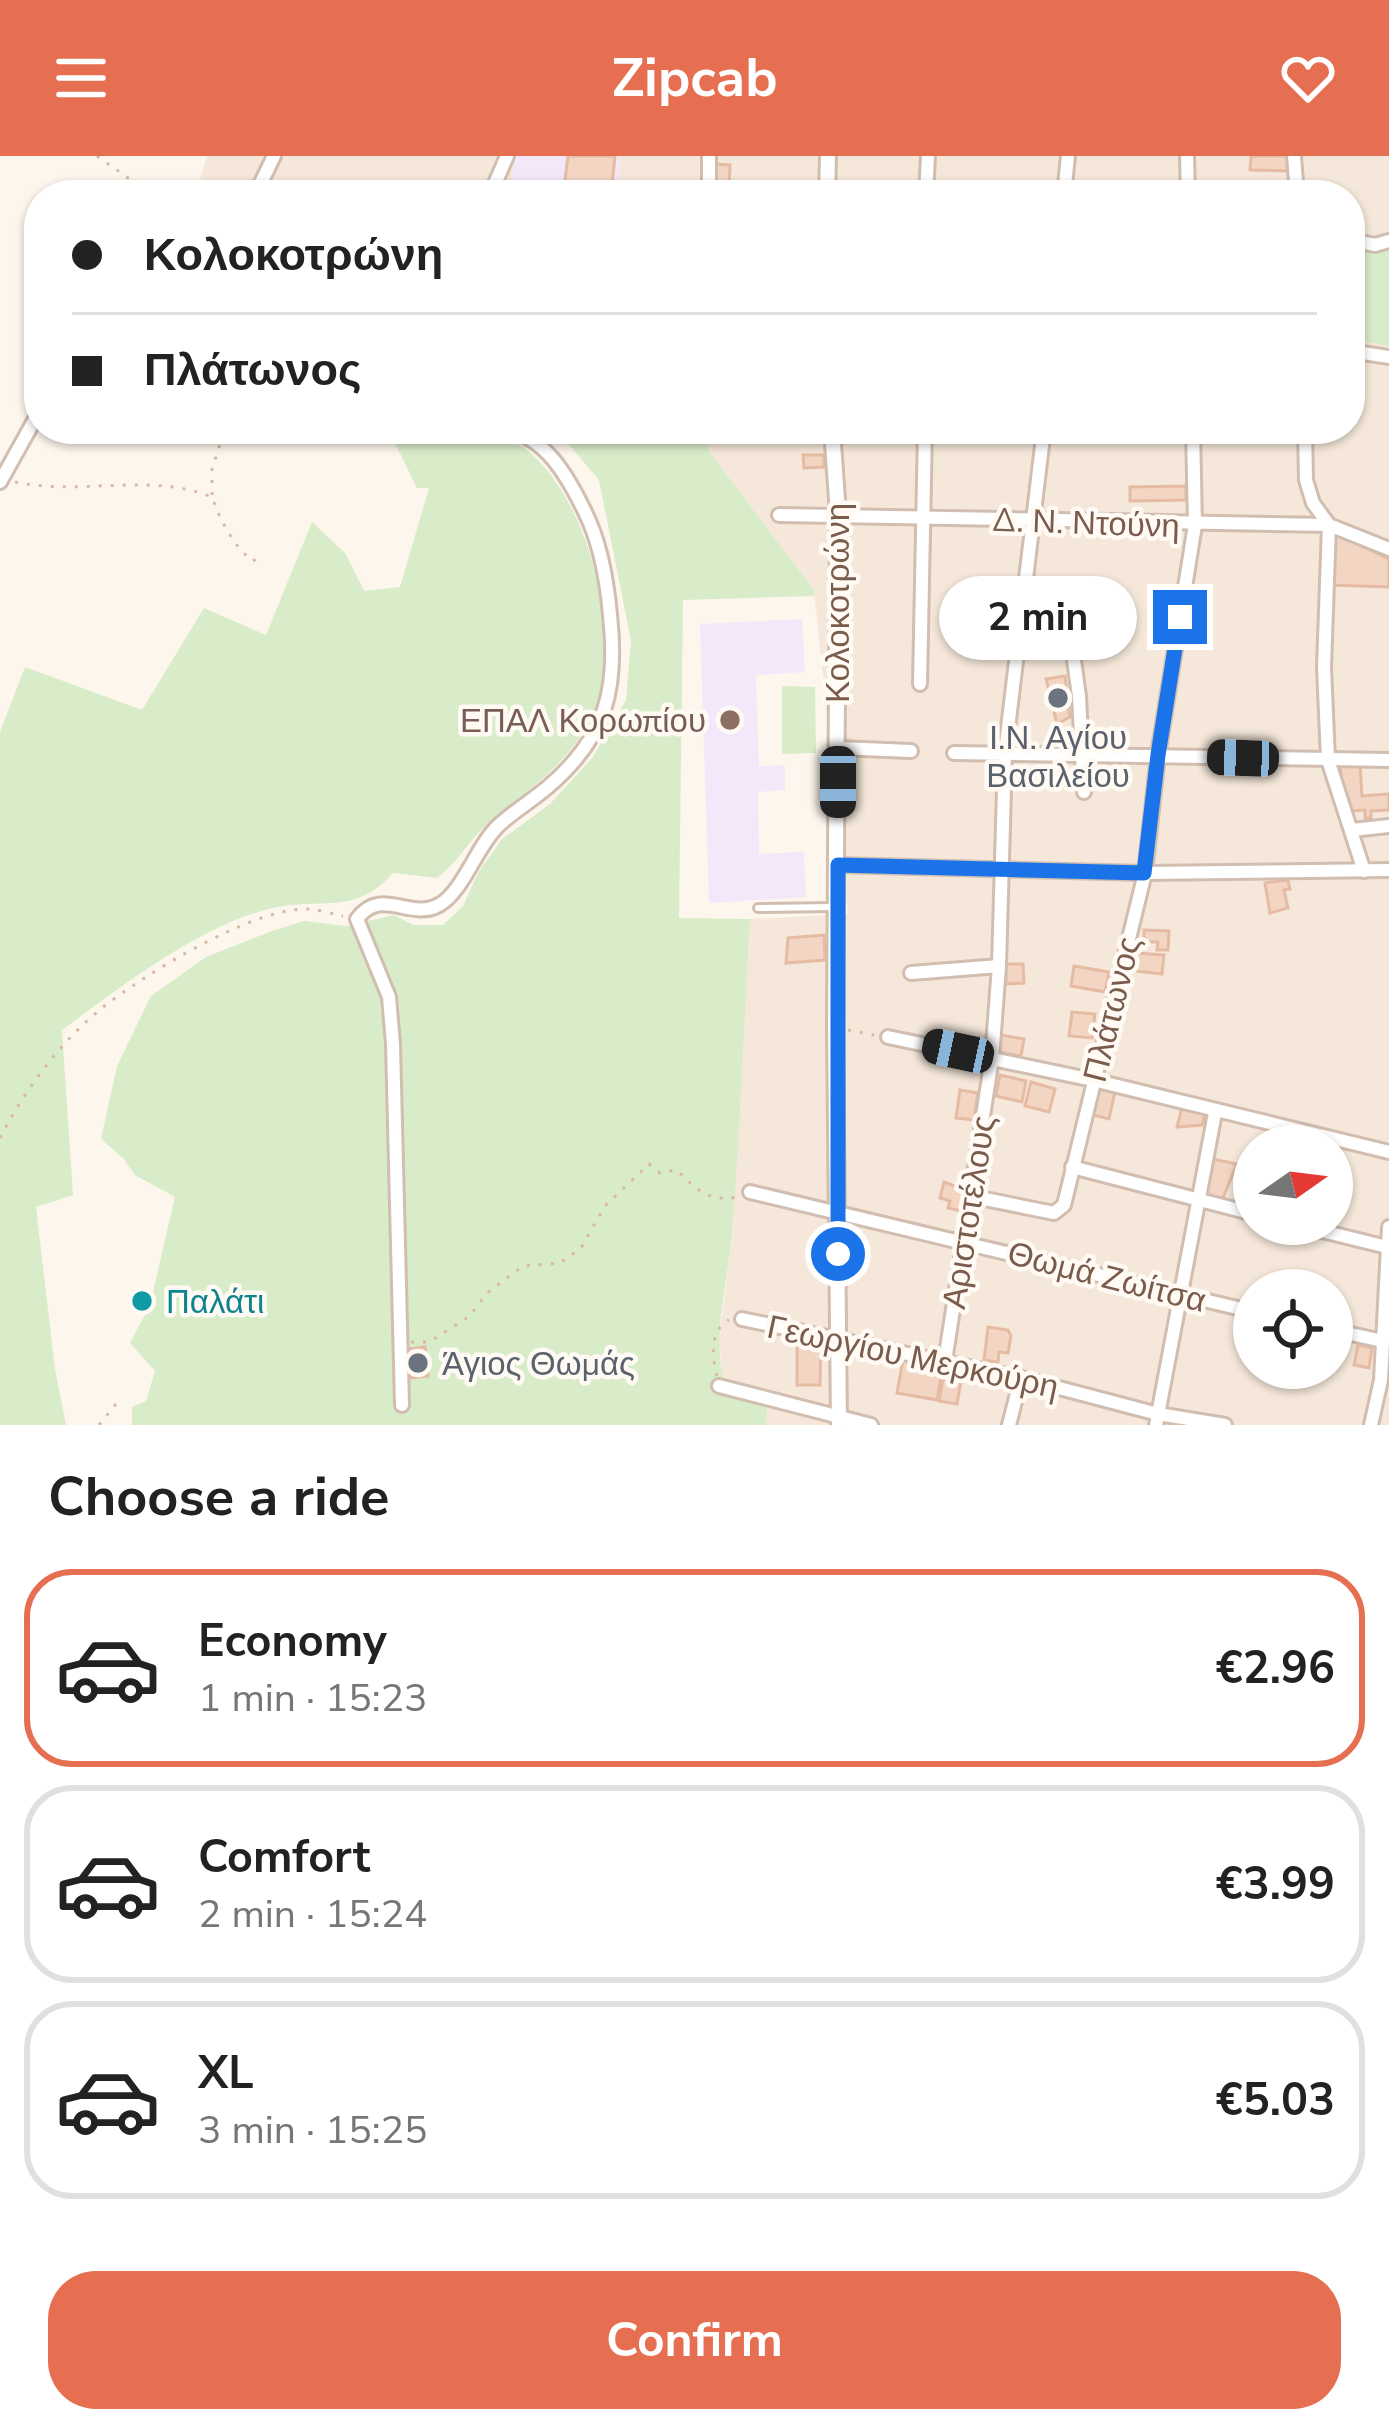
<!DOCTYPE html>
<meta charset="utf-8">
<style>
:root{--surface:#fff;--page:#f6f6f6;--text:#222;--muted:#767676;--line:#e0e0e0;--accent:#e76f51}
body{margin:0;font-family:"Nunito Sans",sans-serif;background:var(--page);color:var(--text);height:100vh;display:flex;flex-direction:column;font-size:45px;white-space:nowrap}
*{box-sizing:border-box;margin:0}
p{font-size:39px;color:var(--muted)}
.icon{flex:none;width:66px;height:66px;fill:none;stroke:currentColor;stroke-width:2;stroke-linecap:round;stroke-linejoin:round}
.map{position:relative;height:1269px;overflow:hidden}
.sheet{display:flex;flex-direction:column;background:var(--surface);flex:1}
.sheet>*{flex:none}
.guide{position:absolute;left:24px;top:24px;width:1341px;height:264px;border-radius:48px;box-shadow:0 3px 9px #0004;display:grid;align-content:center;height:264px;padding:0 48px;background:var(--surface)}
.needle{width:78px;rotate:76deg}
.buttons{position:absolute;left:1233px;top:969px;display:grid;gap:24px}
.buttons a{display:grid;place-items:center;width:120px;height:120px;border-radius:50%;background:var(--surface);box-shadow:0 3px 9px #0004;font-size:60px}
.end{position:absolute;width:54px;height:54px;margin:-27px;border:15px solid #1a73e8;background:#fff;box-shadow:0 0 0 6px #fff}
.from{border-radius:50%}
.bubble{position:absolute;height:84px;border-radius:42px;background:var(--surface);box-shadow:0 3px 9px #0004;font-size:39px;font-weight:700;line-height:84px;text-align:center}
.car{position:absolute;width:36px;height:72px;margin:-36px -18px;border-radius:15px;box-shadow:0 0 9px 3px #0007;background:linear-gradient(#222 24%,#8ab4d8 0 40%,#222 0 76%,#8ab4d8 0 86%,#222 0)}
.guide b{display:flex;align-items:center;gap:42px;height:114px;font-size:45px}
.guide b+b{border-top:3px solid var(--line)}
.guide i{width:30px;height:30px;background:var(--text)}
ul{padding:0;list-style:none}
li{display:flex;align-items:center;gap:36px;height:198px;margin:0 24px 18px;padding:0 24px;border:6px solid var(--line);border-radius:48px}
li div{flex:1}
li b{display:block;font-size:45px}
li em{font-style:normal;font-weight:700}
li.selected{border-color:var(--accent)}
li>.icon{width:108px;height:108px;stroke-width:1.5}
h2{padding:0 48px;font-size:54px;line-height:144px}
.primary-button{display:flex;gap:24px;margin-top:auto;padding:24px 48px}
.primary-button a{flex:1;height:138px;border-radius:48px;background:var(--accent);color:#fff;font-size:48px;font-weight:700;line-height:138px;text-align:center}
header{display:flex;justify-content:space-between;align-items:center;height:156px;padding:0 48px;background:var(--accent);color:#fff;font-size:54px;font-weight:700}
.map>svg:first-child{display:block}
.residential{fill:#f5e8da;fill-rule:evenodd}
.education{fill:#f3e8fa}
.green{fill:#d8ecc9}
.building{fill:#f3d5c3;stroke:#e6bba3;stroke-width:3}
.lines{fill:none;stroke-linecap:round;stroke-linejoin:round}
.service-casing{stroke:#d1beb0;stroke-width:12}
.minor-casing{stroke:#d1beb0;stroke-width:18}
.tertiary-casing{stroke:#d1beb0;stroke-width:20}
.path{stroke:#d9b8a5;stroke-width:3;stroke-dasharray:3 9;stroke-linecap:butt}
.service{stroke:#fff;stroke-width:6}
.minor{stroke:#fff;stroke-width:12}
.tertiary{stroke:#fff;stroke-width:14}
.route{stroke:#1a73e8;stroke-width:15}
.worship-dot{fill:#6b7280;stroke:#fffaf3;stroke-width:4.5}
.education-dot{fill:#8d6e63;stroke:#fffaf3;stroke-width:4.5}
.culture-dot{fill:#0f9aa8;stroke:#fffaf3;stroke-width:4.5}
.labels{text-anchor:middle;stroke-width:9;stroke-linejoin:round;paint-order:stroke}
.street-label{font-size:33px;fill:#7a5c4d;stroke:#fffaf3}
.education-label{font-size:33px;fill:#785e54;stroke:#fffaf3;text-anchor:end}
.worship-label{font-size:33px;fill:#5b616d;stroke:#fffaf3}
.culture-label{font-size:33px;fill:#0d838f;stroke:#fffaf3;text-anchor:start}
</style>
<header><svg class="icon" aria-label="menu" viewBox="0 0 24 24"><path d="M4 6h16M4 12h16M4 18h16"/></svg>Zipcab<svg class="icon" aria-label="heart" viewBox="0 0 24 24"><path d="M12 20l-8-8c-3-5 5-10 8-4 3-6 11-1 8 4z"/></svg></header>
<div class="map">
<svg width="1389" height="1269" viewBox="0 0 1389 1269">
<rect width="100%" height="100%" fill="#fdf6ec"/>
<path class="residential" d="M207 0H1389V1269H766L768 1238 723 1226 719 1183 732 1083 750 763 848 758 814 434 708 294 707 273H1350V39H258L200 23ZM1254 990H1332V1068H1254ZM1254 1134H1332V1212H1254Z"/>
<g class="education">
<polygon points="514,0 619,0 619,39 510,39"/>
<polygon points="802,463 805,516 756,519 759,610 785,609 785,634 758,636 759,698 804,696 806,741 709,747 700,468"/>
</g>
<g class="green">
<polygon points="1350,90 1389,94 1389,190 1350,183"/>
<path d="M388 273 506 281C587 318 630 490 589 566 565 611 525 636 487 669 468 685 457 708 437 722L393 717C355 760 324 741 273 752 203 767 119 832 62 874L73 1039 36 1051 55 1213 66 1269H0V576L25 511 142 554 204 452 266 479 312 366 345 397 364 435 400 431 429 332H417Z"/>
<path d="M547 273H707L708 294 814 434V440L683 444 679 762 750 763C744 868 740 973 732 1078 728 1127 712 1177 724 1226L768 1238 766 1269H132V1251L146 1245 155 1215 130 1187 150 1149 175 1041 135 1019 123 1002 101 983 117 910 151 840 206 801 272 775 304 765 346 770 394 759 413 769H443L463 750 479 715 502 683 550 648 593 601 626 544 631 485 599 324 564 283Z"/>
<polygon points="782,530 815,531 816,597 782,598"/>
</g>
<g class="building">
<polygon points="568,0 615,0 611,39 563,39"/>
<polygon points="1251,0 1287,0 1288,15 1250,14"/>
<polygon points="714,8 730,9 729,33 713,32"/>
<polygon points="803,299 824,299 824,311 804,312"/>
<polygon points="1186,330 1186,344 1130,345 1130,331"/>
<polygon points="1332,376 1389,403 1389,431 1332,429"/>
<polygon points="1065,520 1070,561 1057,568 1046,523"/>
<polygon points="1360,608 1362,640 1389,638 1389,654 1371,655 1371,662 1365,662 1365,654 1350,655 1341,620 1340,609"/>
<polygon points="1288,724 1290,733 1284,734 1288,752 1270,757 1265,727"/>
<polygon points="1144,774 1169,775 1168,794 1157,794 1158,786 1144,786"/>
<polygon points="824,779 825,804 786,807 788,782"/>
<polygon points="1136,797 1164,799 1162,818 1135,815"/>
<polygon points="1006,808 1023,808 1024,827 1006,828"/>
<polygon points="1074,810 1109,816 1105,836 1071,830"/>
<polygon points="1072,856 1095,858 1092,882 1069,880"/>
<polygon points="1001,879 1024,883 1021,900 998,896"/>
<polygon points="1000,919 1026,925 1022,946 996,940"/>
<polygon points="1031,926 1055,933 1049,956 1025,950"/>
<polygon points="1098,933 1115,936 1109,963 1093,959"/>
<polygon points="960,934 978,937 974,964 956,962"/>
<polygon points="1182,951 1205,956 1202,969 1177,971"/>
<polygon points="1208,1002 1237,1008 1222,1044 1202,1039"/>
<polygon points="944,1026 963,1033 961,1055 948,1052 950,1045 940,1042"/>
<polygon points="988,1171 1008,1174 1011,1180 1008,1197 999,1196 998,1206 984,1204"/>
<polygon points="797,1182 821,1182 820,1229 797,1229"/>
<polygon points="1358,1189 1372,1192 1369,1212 1354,1209"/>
<polygon points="425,1191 428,1220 410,1222 407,1193"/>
<polygon points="903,1204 943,1210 937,1244 897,1237"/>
<polygon points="945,1211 963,1214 957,1248 939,1245"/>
</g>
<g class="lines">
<g class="service-casing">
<polyline id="service" points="758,752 834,751"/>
</g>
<g class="minor-casing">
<g id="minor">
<polyline points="709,0 709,39"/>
<polyline points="1187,0 1188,39"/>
<polyline points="1294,0 1297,39"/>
<polyline points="255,39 274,0"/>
<polyline points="490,39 507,0"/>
<polyline points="926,39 928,0"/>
<polyline points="1064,39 1068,0"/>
<polyline points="1350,84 1375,89 1389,85"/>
<polyline points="1350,195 1389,201"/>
<polyline points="1305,273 1306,324 1313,347 1329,369 1324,511 1328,604 1364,715"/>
<polyline points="0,326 39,256"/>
<polyline points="779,359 1329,369 1389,393"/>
<polyline points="1019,477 1066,479 1071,483 1079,540 1084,636"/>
<polyline points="920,528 925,273"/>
<polyline points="838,592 911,595"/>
<polyline points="954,597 1389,604"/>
<polyline points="1352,674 1389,670"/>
<polyline points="838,709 1145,717 1389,714"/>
<polyline points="911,817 999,810"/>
<polyline points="888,881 1093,924 1389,996"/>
<polyline points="1072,1011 1254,1058"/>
<polyline points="750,1036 1254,1156"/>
<polyline points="970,1040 1054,1057 1064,1049 1145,717 1158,599 1195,369 1193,273"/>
<polyline points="1294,1068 1387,1091"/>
<polyline points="742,1163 1021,1222 1158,1258 1225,1269"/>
<polyline points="1332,1174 1383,1185"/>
<polyline points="945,1205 992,902 999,810 1005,597 1044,273"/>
<polyline points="719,1230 871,1269"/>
<path d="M402 1249 393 888 389 841 357 763C381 730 410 765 439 749 463 736 477 689 499 669 514 655 533 644 549 630 607 580 618 532 610 459 607 425 600 385 584 354 568 321 544 278 504 274 492 273 480 274 468 273"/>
<polyline points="1009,1269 1021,1222"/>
<polyline points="1156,1269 1215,957"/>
<polyline points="1371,1269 1381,1224 1389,1071"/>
</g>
</g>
<g class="tertiary-casing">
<g id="tertiary">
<polyline points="827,39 828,0"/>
<polyline points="832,273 838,358 835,872 839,1269"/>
</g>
</g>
<g class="path">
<polyline points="97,0 152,39"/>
<path d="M15 326C80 340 150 316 212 341 221 366 232 387 252 405L262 401"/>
<polyline points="212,339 212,313 225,273"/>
<polyline points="848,874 874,879"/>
<path d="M0 982C24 935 61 885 102 852 145 818 252 752 307 753 319 753 332 758 343 760"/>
<path d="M411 1186H429L470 1160 487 1137 523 1110 560 1107 581 1092 605 1050 649 1008 660 1017 677 1014C695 1033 710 1047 737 1041"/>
<path d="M717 1220C712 1200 709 1175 729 1164"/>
<polyline points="99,1269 120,1243"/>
</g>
<use href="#service" class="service"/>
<use href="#minor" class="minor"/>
<use href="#tertiary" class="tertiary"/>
</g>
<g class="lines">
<polyline class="route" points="838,1098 838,709 1144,717 1158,599 1180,461"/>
</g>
<g class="worship-dot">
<circle cx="1058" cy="542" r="12"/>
<circle cx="418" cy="1207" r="12"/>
</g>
<circle class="education-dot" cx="730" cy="564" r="12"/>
<circle class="culture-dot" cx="142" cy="1145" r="12"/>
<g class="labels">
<g class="street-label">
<text transform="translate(1086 366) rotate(2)" y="12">Δ. Ν. Ντούνη</text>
<text transform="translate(837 447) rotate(-90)" y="12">Κολοκοτρώνη</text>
<text transform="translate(1111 853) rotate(-76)" y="12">Πλάτωνος</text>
<text transform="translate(968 1056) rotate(-81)" y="12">Αριστοτέλους</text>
<text transform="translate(1107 1120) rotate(14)" y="12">Θωμά Ζωίτσα</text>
<text transform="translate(913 1200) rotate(12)" y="12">Γεωργίου Μερκούρη</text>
</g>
<g class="education-label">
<text x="706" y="576">ΕΠΑΛ Κορωπίου</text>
</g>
<g class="worship-label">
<text x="1058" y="593">Ι.Ν. Αγίου<tspan x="1058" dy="38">Βασιλείου</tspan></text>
<text x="442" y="1219" text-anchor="start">Άγιος Θωμάς</text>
</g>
<g class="culture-label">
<text x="166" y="1157">Παλάτι</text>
</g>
</g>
</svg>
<div class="buttons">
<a><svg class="needle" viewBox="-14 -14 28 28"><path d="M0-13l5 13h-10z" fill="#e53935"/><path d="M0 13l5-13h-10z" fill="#767676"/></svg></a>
<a><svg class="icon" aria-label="locate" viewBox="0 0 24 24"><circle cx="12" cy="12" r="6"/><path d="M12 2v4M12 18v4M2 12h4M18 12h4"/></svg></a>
</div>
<i class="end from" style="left:838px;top:1098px"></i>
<i class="end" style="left:1180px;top:461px"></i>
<div class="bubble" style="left:939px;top:420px;width:198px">2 min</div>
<i class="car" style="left:1243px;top:602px;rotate:272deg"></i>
<i class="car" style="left:838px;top:626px;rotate:180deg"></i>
<i class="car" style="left:958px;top:895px;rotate:282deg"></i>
<div class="guide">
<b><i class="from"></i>Κολοκοτρώνη</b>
<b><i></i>Πλάτωνος</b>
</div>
</div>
<section class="sheet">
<h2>Choose a ride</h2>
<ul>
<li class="selected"><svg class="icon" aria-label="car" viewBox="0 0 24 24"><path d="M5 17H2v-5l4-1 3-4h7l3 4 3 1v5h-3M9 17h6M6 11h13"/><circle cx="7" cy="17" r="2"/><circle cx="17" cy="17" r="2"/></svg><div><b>Economy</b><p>1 min · 15:23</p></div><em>€2.96</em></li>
<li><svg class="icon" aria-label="car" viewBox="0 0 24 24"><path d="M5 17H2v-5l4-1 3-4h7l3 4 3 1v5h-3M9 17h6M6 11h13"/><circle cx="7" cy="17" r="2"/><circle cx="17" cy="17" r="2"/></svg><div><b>Comfort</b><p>2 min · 15:24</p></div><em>€3.99</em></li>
<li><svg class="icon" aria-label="car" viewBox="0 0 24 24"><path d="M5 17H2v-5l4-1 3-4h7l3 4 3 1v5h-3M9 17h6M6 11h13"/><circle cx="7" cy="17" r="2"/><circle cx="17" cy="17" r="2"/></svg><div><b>XL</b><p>3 min · 15:25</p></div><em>€5.03</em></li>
</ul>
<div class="primary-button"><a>Confirm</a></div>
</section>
